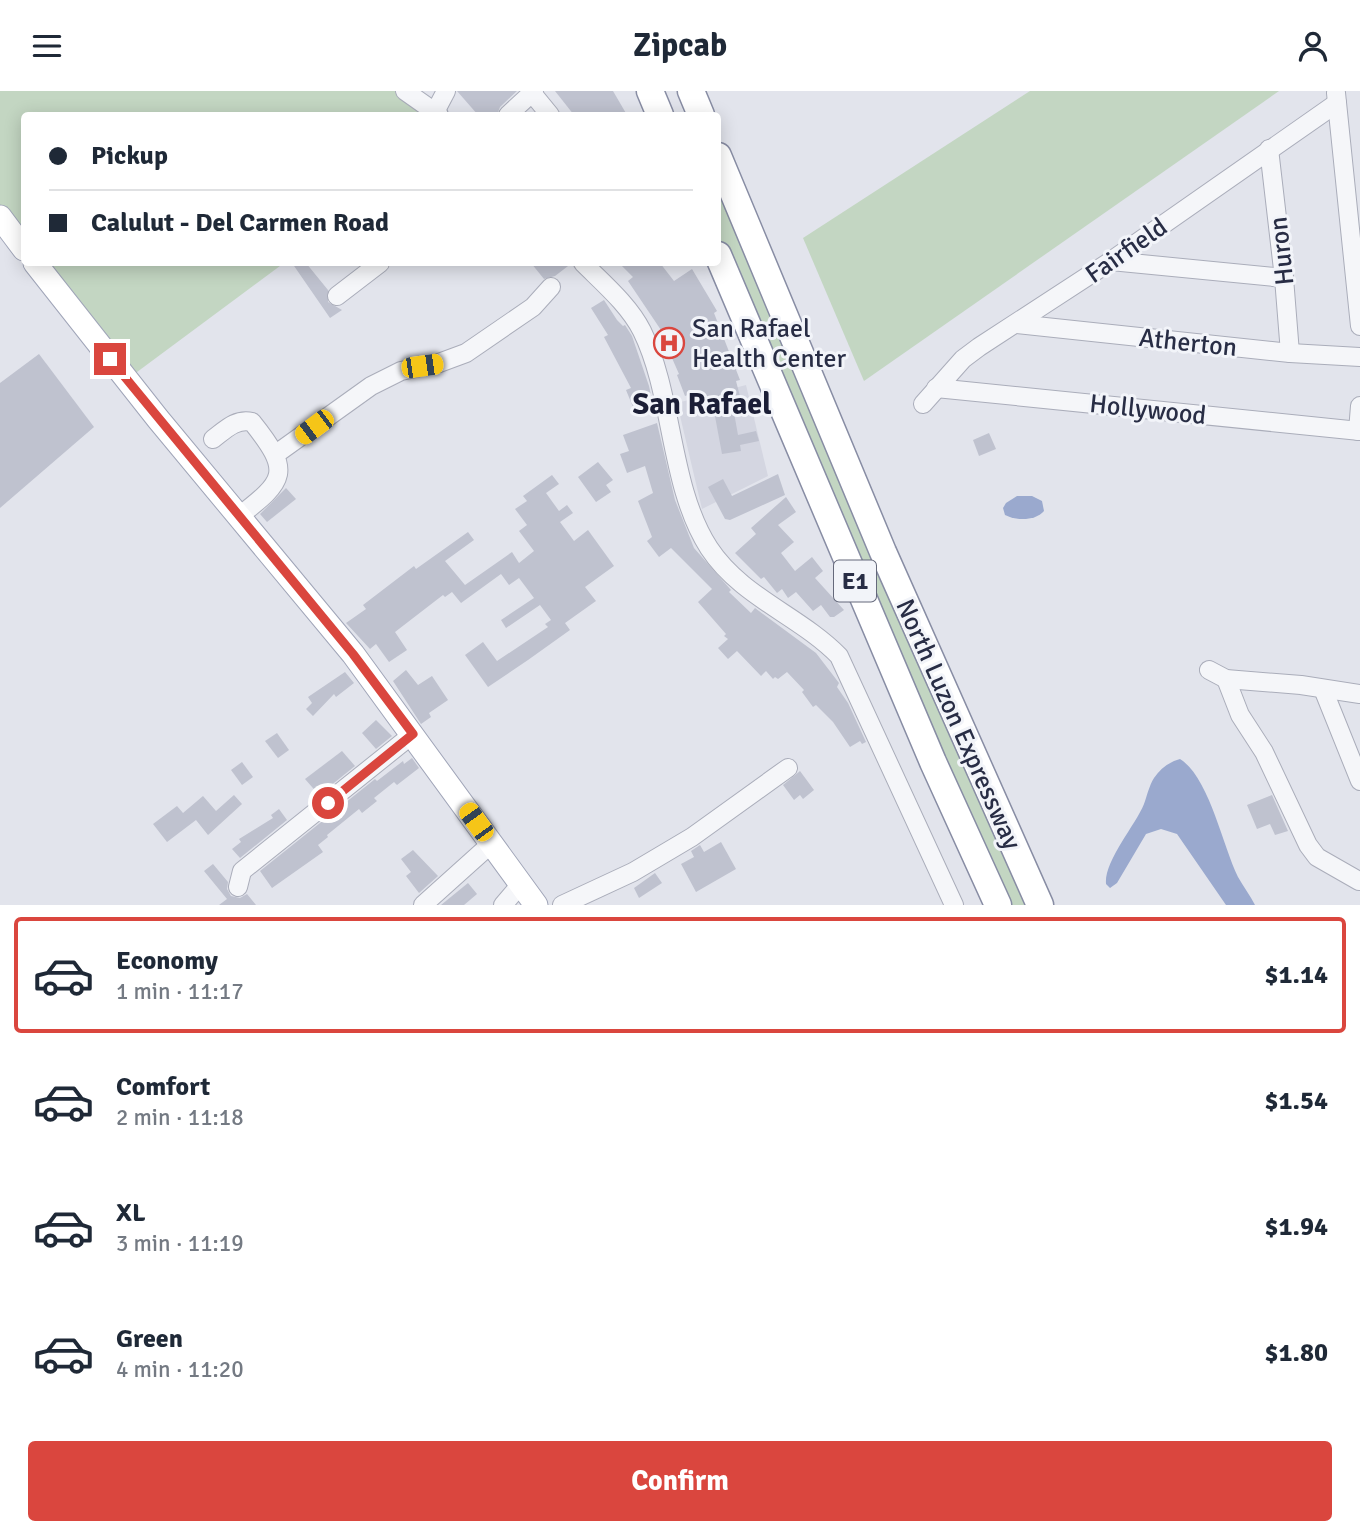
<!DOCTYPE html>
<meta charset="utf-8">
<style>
:root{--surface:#fff;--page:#f2f2f3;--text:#1f2937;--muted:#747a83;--line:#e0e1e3;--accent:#da463e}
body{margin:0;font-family:Signika,sans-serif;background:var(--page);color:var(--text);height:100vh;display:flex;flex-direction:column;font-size:26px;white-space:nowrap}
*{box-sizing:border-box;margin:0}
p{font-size:23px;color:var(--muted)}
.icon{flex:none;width:38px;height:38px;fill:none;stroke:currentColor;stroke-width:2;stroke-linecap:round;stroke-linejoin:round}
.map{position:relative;height:814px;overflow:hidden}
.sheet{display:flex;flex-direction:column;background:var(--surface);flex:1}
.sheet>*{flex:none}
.banner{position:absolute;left:21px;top:21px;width:700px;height:154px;border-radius:7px;box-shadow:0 4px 18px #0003;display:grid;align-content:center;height:154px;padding:0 28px;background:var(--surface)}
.end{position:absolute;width:32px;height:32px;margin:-16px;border:9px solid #da463e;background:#fff;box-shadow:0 0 0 4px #fff}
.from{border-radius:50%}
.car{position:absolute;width:21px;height:42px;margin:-21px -10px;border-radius:9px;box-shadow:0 0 5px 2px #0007;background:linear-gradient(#f5c518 24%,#345 0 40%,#f5c518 0 76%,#345 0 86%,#f5c518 0)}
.banner b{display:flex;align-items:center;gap:24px;height:66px;font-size:26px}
.banner b+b{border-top:2px solid var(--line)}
.banner i{width:18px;height:18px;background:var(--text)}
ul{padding:12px 0 0;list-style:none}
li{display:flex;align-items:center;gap:21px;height:116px;margin:0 14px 10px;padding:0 14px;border:4px solid transparent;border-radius:7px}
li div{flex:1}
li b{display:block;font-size:26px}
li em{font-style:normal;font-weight:700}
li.on{border-color:var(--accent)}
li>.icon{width:63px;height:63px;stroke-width:1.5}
.action{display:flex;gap:14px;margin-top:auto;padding:14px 28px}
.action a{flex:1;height:80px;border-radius:7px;background:var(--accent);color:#fff;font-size:28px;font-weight:700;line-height:80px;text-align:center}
header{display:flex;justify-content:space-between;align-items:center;height:91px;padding:0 28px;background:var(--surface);font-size:32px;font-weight:700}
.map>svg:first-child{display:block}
.built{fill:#d4d6e1}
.green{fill:#c3d6c2}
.water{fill:#9aa9ce}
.building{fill:#bfc2cf}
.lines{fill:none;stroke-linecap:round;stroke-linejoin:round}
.minor-casing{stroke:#aaadba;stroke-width:20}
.major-casing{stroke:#a0a5b8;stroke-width:25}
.highway-casing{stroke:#888da4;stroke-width:29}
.minor{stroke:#f5f6f9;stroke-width:18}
.major{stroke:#fff;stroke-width:23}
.highway{stroke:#fff;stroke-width:26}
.route{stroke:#da463e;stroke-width:9}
.labels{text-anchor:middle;stroke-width:6;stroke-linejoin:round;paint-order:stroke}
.shield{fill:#f2f4f9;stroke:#65697b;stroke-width:2}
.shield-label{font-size:24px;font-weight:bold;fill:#282d45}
.street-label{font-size:26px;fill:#282d45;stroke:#f2f4f9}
.poi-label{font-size:26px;fill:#282d45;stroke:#f2f4f9;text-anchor:start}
.quarter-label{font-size:30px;font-weight:bold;fill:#1b1e36;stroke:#f2f4f9}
</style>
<header><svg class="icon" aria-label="menu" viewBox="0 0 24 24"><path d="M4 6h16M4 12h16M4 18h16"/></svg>Zipcab<svg class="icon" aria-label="person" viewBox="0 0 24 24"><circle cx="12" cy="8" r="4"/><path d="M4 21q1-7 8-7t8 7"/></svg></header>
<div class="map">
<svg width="1360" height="814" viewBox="0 0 1360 814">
<rect width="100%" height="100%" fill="#e2e4ec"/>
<polygon class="built" points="746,294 768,385 702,418 677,312"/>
<g class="green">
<polygon points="0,0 397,0 432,24 24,24 24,150 0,119"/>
<polygon points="1030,0 1279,0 864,290 803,147"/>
<polygon points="718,91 1030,814 1004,814 785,314 718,148"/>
<polygon points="42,172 284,172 133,284"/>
</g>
<g class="water">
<path d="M1017 405H1032L1042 410 1044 420C1035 430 1017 430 1005 424L1003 417 1006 412Z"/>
<path d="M1180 668C1209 686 1222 753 1238 786 1243 795 1250 804 1255 814H1226L1177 743 1161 738 1146 743 1117 792 1110 797 1106 793C1104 770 1135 735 1144 713 1147 705 1149 695 1154 687 1160 678 1169 671 1180 668Z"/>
</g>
<g class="building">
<polygon points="457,0 517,0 500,16 497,24 478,24"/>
<polygon points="555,0 613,0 627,24 574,24"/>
<polygon points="292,172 306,172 328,199 328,211 342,219 330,227"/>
<polygon points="531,172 572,172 555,185 544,188"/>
<polygon points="619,172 660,172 674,190 692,178 717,220 714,222 740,289 736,290 742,313 733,316 738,344 756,340 759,350 740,354 741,360 722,363 714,320 697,324 691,303 685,305 677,284 679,283 664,249 667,248 628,190 633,186"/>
<polygon points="604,209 617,229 623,235 625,234 632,245 649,295 653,313 635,321 626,299 631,297 604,246 608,244 591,217"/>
<polygon points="39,263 94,336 0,417 0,292"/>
<polygon points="657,332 675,409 694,457 731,499 729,501 751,522 755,517 816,562 839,592 837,596 848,612 866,651 862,653 860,650 850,656 833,631 816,614 813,616 802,601 804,599 787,581 778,588 775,586 773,588 766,580 761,585 737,560 728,568 718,557 728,548 724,545 726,543 698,511 712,498 671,457 659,466 647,450 652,446 638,410 653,402 645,375 627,382 620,363 629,360 623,344"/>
<polygon points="989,342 996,358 979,365 973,349"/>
<polygon points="598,371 613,389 606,394 611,401 596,411 578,386"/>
<polygon points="778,383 785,404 730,429 725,428 708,396 723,388 732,405"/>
<polygon points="552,384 559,393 546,402 559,420 567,414 573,422 560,431 574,450 588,439 614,475 585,496 596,510 565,532 570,539 528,569 488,596 465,564 483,551 497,570 548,536 545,533 551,529 540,514 506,537 501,529 534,507 519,487 509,494 501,483 461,512 452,501 445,506 443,504 395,541 407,559 389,571 376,553 370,558 346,532 366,518 363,514 414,475 416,478 468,441 474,449 445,470 465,494 512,461 519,472 534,460 519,440 527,434 515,418 527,410 523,405"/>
<polygon points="286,397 296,408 267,431 260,423"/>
<polygon points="786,406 796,421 778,434 794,451 781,462 795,480 812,466 823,480 815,487 844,519 834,526 830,526 821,514 813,520 796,501 788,507 782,498 777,502 764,486 761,488 735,462 756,443 751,437"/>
<polygon points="406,579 418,594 432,585 448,609 429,622 431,626 421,633 393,590"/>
<polygon points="345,581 354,592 336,606 334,603 313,625 306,618 312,612 308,606"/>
<polygon points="376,629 392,645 376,658 362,642"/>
<polygon points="277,642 289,659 278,667 265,650"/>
<polygon points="342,660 355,675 319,704 305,688"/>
<polygon points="412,667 419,677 397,694 394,691 374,707 377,710 362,722 359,718 327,744 328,746 318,754 323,761 272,797 260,780 375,688 377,690 403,670 404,673"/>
<polygon points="242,671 253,686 242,694 231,679"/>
<polygon points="800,680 814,699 803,708 800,704 794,709 783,694"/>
<polygon points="234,704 242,713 208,744 196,729 167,751 153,733 177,715 183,722 203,705 216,720"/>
<polygon points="1272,704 1288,740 1275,744 1270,733 1257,738 1247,714"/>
<polygon points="279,718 287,729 240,767 232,758 241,751 239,748 273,727 271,724"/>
<polygon points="721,751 736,778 696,801 681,773 694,766 691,760 700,754 704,761"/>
<polygon points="413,759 438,785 419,802 406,785 411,781 401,768"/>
<polygon points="213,773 228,791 227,798 231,805 240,807 247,803 256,814 219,814 227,808 204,780"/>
<polygon points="655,782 662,792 639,807 634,797"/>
<polygon points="468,792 477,803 464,814 441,814"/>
</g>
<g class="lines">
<g class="minor-casing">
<g id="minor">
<polyline points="405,0 439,24"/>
<polyline points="532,2 550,24"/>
<polyline points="1336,2 1360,235"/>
<polyline points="435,21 446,0"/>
<polyline points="508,24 534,0"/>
<polyline points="1269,58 1284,187 1290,262"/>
<polyline points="1111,170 1284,187"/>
<path d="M583 172C603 192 629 214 642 240 674 305 669 395 709 457 741 506 800 525 839 565L954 814"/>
<polyline points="337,205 380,172"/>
<polyline points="1017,233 1290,262 1360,266"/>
<polyline points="936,297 1360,340"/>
<polyline points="923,313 963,268 979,256 1111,170 1337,12"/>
<polyline points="1358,340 1360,315"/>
<path d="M213 348C225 339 236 327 252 331 292 381 286 389 238 426"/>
<polyline points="276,363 371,295 401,280 439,272 466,262 533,216 551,196"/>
<polyline points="1209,579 1226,588 1301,594 1360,603"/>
<polyline points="1226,588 1240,624 1264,661 1308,754 1317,766 1359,790"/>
<polyline points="1323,598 1360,690"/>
<polyline points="238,796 242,780 413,643"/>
<polyline points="423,814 492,752"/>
<polyline points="503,814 521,793"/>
<polyline points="562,814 633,781 692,746 788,677"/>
</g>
</g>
<g class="major-casing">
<g id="major">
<polyline points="0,126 24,158"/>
<polyline points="35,172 158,328 353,563 536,814"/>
</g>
</g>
<g class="highway-casing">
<g id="highway">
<polyline points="650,0 660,24"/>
<polyline points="691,0 701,24"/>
<polyline points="718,65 883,461 1040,814"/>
<polyline points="718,164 933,671 998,814"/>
</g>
</g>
<use href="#minor" class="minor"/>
<use href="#major" class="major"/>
<use href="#highway" class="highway"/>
</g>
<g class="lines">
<polyline class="route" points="110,268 353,563 413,643 328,712"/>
</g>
<defs>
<g id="hospital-ring" transform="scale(1.575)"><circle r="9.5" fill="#f2f4f9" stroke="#da463e" stroke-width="1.5"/><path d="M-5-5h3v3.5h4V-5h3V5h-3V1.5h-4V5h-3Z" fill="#da463e"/></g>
</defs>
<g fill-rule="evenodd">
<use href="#hospital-ring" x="669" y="252"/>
</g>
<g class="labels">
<rect class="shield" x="834" y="469.5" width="42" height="41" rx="5"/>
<g class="shield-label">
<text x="855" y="498">E1</text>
</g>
<g class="street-label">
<text transform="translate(1126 159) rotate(-35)" y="9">Fairfield</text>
<text transform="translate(1281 160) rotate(-96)" y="9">Huron</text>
<text transform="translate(1188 251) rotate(6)" y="9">Atherton</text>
<text transform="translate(1148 318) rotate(6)" y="9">Hollywood</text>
<text transform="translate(959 633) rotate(66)" y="9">North Luzon Expressway</text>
</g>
<g class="poi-label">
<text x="692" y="246">San Rafael<tspan x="692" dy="30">Health Center</tspan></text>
</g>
<g class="quarter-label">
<text x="702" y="323">San Rafael</text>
</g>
</g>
</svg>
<i class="end from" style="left:328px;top:712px"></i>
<i class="end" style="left:110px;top:268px"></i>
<i class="car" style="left:422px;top:275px;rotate:82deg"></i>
<i class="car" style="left:314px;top:336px;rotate:233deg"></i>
<i class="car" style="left:476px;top:731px;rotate:324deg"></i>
<div class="banner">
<b><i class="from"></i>Pickup</b>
<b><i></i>Calulut - Del Carmen Road</b>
</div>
</div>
<section class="sheet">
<ul>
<li class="on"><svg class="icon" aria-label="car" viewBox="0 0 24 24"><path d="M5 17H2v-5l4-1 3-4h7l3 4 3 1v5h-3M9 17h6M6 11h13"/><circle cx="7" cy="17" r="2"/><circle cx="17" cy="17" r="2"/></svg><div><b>Economy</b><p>1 min · 11:17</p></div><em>$1.14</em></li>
<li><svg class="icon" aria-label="car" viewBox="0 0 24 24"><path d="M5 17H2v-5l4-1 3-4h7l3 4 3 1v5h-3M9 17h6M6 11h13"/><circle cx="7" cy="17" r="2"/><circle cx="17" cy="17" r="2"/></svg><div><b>Comfort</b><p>2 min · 11:18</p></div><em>$1.54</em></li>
<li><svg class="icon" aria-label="car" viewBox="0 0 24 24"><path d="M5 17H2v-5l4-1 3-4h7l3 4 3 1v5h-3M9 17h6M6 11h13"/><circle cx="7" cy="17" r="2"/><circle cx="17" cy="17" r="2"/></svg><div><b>XL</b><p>3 min · 11:19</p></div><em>$1.94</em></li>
<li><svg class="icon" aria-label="car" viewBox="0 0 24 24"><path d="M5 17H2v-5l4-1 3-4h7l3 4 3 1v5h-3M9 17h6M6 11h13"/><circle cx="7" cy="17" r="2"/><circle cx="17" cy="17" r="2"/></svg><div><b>Green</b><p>4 min · 11:20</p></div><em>$1.80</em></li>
</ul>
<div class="action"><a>Confirm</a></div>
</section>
